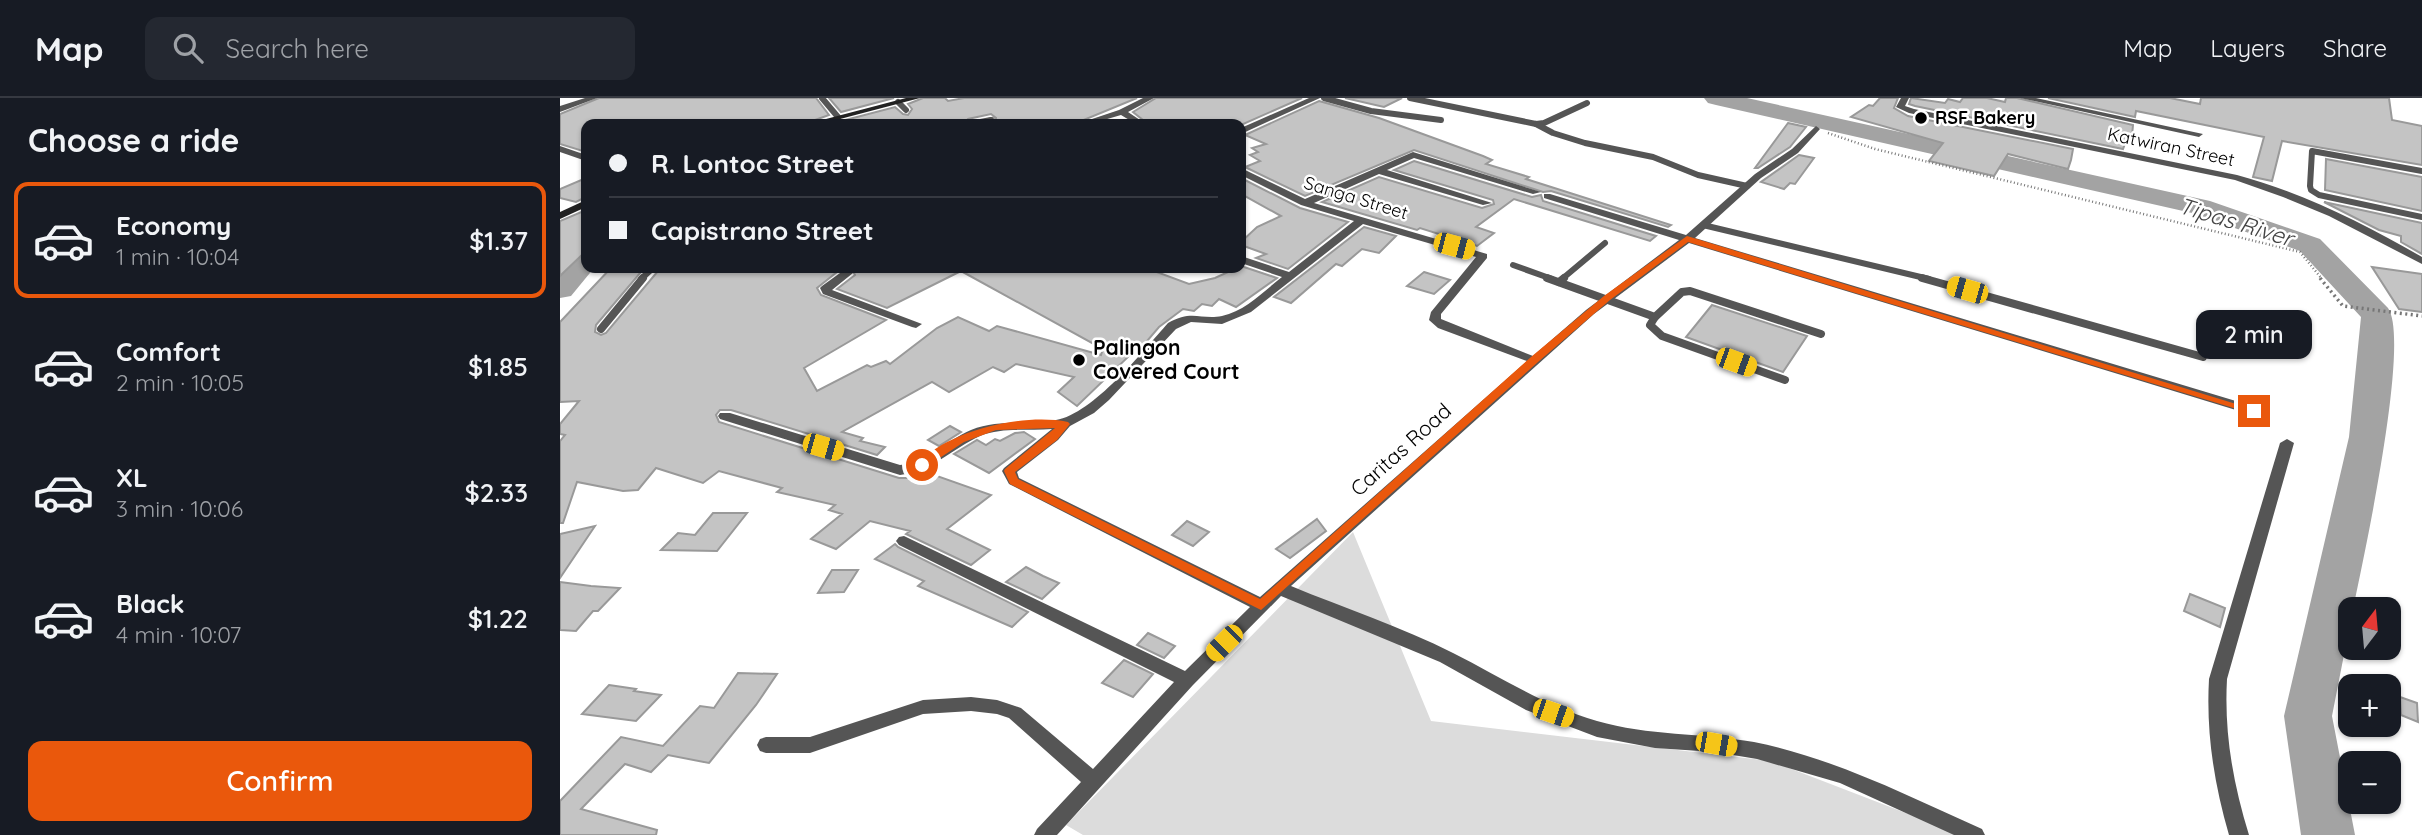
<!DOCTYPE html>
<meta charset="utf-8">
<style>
:root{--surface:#171b24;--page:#242831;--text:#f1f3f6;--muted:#9ea1a6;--line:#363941;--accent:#ea580c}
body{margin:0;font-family:Quicksand,sans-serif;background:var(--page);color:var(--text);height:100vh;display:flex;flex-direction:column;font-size:26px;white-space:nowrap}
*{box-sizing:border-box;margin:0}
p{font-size:23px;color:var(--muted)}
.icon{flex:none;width:38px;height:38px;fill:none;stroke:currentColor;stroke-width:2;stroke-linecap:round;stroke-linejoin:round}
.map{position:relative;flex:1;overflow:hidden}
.panel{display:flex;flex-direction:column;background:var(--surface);width:560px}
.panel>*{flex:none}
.hud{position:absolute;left:21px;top:21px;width:665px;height:154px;border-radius:14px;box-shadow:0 2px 5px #0004;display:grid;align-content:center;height:154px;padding:0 28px;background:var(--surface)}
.needle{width:46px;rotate:16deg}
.buttons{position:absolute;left:1778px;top:499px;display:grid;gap:14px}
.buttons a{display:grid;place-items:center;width:63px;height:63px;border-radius:14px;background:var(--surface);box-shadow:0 2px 5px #0004;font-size:35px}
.end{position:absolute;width:32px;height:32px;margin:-16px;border:9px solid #ea580c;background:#fff;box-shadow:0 0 0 4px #fff}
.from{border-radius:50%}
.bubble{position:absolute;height:49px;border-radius:14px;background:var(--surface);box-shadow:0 2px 5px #0004;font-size:23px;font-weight:600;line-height:49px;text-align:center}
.car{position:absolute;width:21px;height:42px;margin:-21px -10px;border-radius:9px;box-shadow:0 0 5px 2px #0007;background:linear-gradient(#f5c518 24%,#345 0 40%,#f5c518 0 76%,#345 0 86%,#f5c518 0)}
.hud b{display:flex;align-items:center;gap:24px;height:66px;font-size:26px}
.hud b+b{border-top:2px solid var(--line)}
.hud i{width:18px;height:18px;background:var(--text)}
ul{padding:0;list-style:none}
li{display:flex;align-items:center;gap:21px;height:116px;margin:0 14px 10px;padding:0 14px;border:4px solid transparent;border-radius:14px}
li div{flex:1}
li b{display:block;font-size:26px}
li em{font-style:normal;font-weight:600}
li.active{border-color:var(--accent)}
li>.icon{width:63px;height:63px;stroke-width:1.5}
h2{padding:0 28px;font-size:32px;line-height:84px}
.cta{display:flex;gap:14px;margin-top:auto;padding:14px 28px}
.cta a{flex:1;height:80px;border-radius:14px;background:var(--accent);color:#fff;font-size:28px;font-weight:600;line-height:80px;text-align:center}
header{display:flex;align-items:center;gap:42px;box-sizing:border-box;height:98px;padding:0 35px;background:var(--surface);border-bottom:2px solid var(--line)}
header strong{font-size:33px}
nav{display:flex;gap:38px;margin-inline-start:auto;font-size:24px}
.search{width:490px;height:63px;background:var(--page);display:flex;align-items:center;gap:18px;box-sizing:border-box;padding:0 24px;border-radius:14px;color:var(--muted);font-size:26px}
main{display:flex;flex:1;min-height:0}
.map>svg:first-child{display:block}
.green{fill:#dcdcdc}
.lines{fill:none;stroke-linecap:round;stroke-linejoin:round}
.river{fill:#a3a3a3;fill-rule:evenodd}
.building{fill:#c4c4c4;stroke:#999;stroke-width:2}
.path-far1{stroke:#777;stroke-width:2.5;stroke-dasharray:1 2.5;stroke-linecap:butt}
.path{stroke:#777;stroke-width:3.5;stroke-dasharray:2 3.5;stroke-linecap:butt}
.service-far1{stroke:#555;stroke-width:6}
.service{stroke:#555;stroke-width:8}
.minor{fill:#555;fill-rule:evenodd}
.tertiary{fill:#555;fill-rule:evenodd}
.secondary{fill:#222;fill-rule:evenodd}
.route{fill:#ea580c}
.poi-dot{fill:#000;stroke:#fff;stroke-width:2.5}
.labels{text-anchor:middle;stroke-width:5;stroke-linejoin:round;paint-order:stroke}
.far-poi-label{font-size:18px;font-weight:bold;fill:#000;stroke:#fff;text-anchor:start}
.far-street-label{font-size:18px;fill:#000;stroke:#fff}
.poi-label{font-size:21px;font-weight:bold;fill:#000;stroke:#fff;text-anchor:start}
.street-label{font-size:21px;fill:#000;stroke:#fff}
.water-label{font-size:23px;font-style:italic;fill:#444;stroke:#fff}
</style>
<header>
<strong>Map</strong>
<div class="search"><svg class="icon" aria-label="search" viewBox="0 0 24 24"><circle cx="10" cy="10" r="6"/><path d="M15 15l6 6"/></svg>Search here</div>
<nav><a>Map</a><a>Layers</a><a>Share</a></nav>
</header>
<main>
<section class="panel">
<h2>Choose a ride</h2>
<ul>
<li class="active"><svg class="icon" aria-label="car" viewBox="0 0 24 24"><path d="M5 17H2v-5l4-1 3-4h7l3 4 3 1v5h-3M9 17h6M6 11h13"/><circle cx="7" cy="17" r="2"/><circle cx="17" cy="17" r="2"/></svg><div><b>Economy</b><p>1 min · 10:04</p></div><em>$1.37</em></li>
<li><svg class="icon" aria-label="car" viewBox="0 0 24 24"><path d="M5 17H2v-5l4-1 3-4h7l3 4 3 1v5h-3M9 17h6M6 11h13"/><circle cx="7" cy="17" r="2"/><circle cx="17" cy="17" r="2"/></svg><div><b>Comfort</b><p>2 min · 10:05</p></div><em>$1.85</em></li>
<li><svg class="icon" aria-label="car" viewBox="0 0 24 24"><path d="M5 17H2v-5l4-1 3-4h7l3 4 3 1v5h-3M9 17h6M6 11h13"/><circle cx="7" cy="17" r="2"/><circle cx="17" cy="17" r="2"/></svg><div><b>XL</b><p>3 min · 10:06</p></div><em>$2.33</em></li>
<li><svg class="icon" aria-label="car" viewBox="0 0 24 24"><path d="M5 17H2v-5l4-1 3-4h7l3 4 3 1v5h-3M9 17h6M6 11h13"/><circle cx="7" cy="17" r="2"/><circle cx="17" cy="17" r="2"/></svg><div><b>Black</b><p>4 min · 10:07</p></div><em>$1.22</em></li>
</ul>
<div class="cta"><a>Confirm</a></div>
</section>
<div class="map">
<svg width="1862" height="737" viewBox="0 0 1862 737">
<rect width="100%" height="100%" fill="#fff"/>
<polygon class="green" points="793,434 871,623 1211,663 1403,737 523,737 506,727"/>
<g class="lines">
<g class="river">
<polygon points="499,0 537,0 533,5 459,26 421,26 424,21"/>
<path d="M1144 0H1187L1650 103 1760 141 1828 210C1851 243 1803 463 1793 511H1790V526L1772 618 1795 737H1741L1724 618 1789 339 1801 219 1740 153 1632 115 1156 7 1148 5Z"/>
<polygon points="26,151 26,170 34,170 11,198 0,200 0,172 15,154"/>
</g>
</g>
<g class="building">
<polygon points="39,0 256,0 269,17 244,26 26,26 26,54 0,46 0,16"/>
<polygon points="269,0 334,0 281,14"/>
<polygon points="363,0 385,0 388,3 404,0 577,0 514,26 435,26 436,20 431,16 408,21 404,26 270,26 335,9 343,16 348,17 352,11 348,6"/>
<polygon points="596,0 742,0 681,27 588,26 573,14"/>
<polygon points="785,0 842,0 824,9"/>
<polygon points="1320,0 1338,0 1334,10 1348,18 1513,51 1511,62 1508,71 1448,56 1434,78 1369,63 1383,45 1291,19 1309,7 1313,8"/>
<polygon points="1351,0 1385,5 1388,1 1400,4 1403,0 1427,0 1445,4 1446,0 1457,0 1573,27 1572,38 1568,38 1563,51 1355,8 1349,6"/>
<polygon points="1488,0 1610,0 1640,6 1641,0 1829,0 1832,22 1862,28 1862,67 1722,43 1712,83 1693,79 1704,39 1576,13 1575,19"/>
<polygon points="759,3 819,20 923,58 932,62 926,66 969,79 966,81 1111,127 1108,129 991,93 983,94 854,52 745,98 685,69 700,63 690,57 698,54 692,50 706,46 685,37"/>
<polygon points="1228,25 1246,29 1230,49 1198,70 1195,70"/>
<polygon points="1239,57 1254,60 1235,86 1230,85 1224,91 1201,84"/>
<polygon points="1766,61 1862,79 1862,113 1765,92"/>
<polygon points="854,63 972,99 981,97 983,103 1096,138 1090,143 954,101 916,129 934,135 917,148 860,130 857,132 762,104 819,79 922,110 934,106 933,102 834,72"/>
<polygon points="26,80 26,99 16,104 0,100 0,91"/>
<polygon points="681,80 740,110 788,124 728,171 696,160 706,156 681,147 681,144 697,129 721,118 681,96"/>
<polygon points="1764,104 1862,125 1862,156 1841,144 1841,138 1819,132"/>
<polygon points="26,112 26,153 0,178 0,123"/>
<polygon points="804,129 836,138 819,155 802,151 782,168 776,166 731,205 714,199"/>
<polygon points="681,168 717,180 676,209 659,201 652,208 642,206 634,213 623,211 599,229 576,256 572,255 517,308 498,294 514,279 456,266 444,274 433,269 389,294 372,284 282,334 303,340 300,343 325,349 317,357 171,312 160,312 156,317 159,324 339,380 348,380 363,373 431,397 387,431 430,452 411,467 346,436 350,433 310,423 276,451 251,441 282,416 269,412 275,407 217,394 222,390 159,373 143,385 96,370 78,392 63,393 17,384 3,425 0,425 0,343 5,337 0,336 0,326 19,303 0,304 0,224 50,171 76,170 72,174 81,174 36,227 35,234 41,237 46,235 98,173 129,170 274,170 277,174 257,190 261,197 326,222 244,270 257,293 307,267 311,269 326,263 330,266 377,230 398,219 429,233 437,228 541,257 543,251 401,173 327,210 277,191 295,177 291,170 586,170 629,186 655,180"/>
<polygon points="1812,169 1862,176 1862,214 1839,211"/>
<polygon points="864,174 890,182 874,196 847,188"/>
<polygon points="1152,207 1247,238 1223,274 1126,239"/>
<polygon points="390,328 401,334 379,348 368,342"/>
<polygon points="464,334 475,341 429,375 394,356 417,342 426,347 435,341 440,343 455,335"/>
<polygon points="153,415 187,415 157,453 101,452 118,435 135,437"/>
<polygon points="757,421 766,433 730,460 716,451"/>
<polygon points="627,423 649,434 633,448 612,437"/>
<polygon points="35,428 0,480 0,436"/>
<polygon points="335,446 338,449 468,514 452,529 358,488 364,483 315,461"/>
<polygon points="466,469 483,478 499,485 482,501 446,484"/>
<polygon points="272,472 298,472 284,494 258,495"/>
<polygon points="0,484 31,488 60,490 38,513 33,513 16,533 0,532"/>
<polygon points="1630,496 1665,510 1660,529 1624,513"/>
<polygon points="588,535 615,548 604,560 577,547"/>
<polygon points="564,562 593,576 573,599 542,585"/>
<polygon points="178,575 217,576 196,607 149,665 108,657 91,674 65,666 21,711 97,732 96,737 0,737 0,703 61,639 103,648 140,608 154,610"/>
<polygon points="49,587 76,591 74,593 101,597 76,623 22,616"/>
<polygon points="1840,599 1857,605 1858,624 1841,617"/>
</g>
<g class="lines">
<polyline class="path-far1" points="1268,35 1315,51 1740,154 1762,181"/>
<polyline class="path" points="1760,180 1783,208 1862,218"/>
<g class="service-far1">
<polyline points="262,0 278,19"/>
<polyline points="764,0 811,13 881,22"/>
<polyline points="850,0 976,26 984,25 1027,5"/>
<polyline points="338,4 346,12"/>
<polyline points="410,26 431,22"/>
<polyline points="976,26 993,35 1025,45 1093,59 1138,77 1187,88"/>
<polyline points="1862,73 1752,53 1750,88 1751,92 1759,97 1862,119"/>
<polyline points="1143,127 1369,181"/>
<polyline points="953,167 992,181"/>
<polyline points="81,181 93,170"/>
<polyline points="1002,181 1045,145"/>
</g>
<g class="service">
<polyline points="987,180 1095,219 1122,194 1130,193 1261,236"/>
<polyline points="1362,180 1643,259"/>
<polyline points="999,184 1004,180"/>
<polyline points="1095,219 1090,227 1102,238 1225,282"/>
<polyline points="41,231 83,180"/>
</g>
<g class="minor">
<polygon points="25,0 37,0 0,14 0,8"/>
<polygon points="583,0 594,0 568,14 586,26 576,26 561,17 530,26 517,26 559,12"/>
<polygon points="749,0 760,0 681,36 681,30"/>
<path d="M1341 0H1349L1345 8 1354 11 1677 77C1743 95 1803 125 1862 159V166L1769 118 1723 99 1675 82 1349 15 1336 9Z"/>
<polygon points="1460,0 1476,0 1643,36 1639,39"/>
<path d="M1256 28 1260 31 1238 55 1201 80 1135 140 1699 310 1701 313 1699 316H1689L1129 145 1034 216 731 488C784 510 842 529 893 555 941 579 984 608 1037 623 1088 638 1142 635 1194 644 1274 660 1348 698 1422 731L1425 737H1394L1280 685 1197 661 1155 654 1095 650 1037 639 966 612 880 564 721 498 633 587 497 737H474L477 731 521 684 449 620 437 616 411 613 363 616 250 655H206L200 653 197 647 200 641 206 639H250L363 602 411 599 437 602 461 610 533 671 614 584 339 447 336 443 339 439 344 438 625 573 690 509 449 386 442 373 444 370 492 331C468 333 443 329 420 338 392 351 372 373 340 377L160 321 158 318 160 315H170L340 367C368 364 387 342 411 332 439 321 467 327 496 322 533 316 583 253 608 225 632 211 640 222 662 218 685 213 704 193 722 179L681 165V158L729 174 794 123 741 107 681 77V70L745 101 853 54 981 94 973 96 854 60 827 72 932 105 923 107 819 76 754 105 927 156V160L881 216V221L973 258 1026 212 1119 142 984 100V96H990L1126 137 1195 76 1232 51ZM803 126 916 159 871 214 869 222 878 230 967 263 700 499 459 380 457 374 498 342 510 328 534 315 549 302 616 231 631 224 662 226 691 214Z"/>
<polygon points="277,170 288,170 293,175 272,192 362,226 356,230 352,229 263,196 260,190 262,188 280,175"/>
<path d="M1727 341 1734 345 1667 581C1664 635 1673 685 1689 737H1669C1654 685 1646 635 1649 581L1720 345Z"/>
</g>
<polygon class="tertiary" points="0,48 26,57 26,63 0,54"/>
<g class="secondary">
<polygon points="346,0 360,0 261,26 247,26"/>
<polygon points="26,102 26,109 0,121 0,114"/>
</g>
</g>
<path class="route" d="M1127 138 1699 313 1690 315 1128 144 1050 202 978 264 701 512 450 386 444 373 445 371 495 330 436 332 404 344 366 369 362 370 356 367C388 332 463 315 508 324L510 326 497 342 455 374 458 381 700 501 971 259 1044 198Z"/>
<g class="poi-dot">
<circle cx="1361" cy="20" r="7"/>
<circle cx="519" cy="262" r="7"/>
</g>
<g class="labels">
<g class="far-poi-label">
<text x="1375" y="26">RSF Bakery</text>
</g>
<g class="far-street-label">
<text transform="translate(1611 49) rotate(12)" y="6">Katwiran Street</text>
<text transform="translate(796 100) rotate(17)" y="6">Sanga Street</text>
</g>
<g class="poi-label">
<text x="533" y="257">Palingon<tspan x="533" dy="24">Covered Court</tspan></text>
</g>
<g class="street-label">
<text transform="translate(841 352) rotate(-42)" y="7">Caritas Road</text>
</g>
<g class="water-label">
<text transform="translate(1676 124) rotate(17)" y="8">Tipas River</text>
</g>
</g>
</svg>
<div class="buttons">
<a><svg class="needle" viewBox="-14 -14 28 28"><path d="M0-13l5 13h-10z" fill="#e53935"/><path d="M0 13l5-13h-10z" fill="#9ea1a6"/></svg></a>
<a>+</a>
<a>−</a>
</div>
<i class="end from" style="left:362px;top:367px"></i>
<i class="end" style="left:1694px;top:313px"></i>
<div class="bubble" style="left:1636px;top:212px;width:116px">2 min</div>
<i class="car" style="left:894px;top:148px;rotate:105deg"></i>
<i class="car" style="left:1407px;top:192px;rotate:286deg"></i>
<i class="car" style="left:1176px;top:264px;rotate:110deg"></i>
<i class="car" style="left:263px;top:349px;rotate:106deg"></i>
<i class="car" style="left:664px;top:545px;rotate:225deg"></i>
<i class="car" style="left:993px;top:615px;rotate:109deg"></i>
<i class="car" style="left:1156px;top:646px;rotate:100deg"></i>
<div class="hud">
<b><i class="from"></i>R. Lontoc Street</b>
<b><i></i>Capistrano Street</b>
</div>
</div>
</main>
